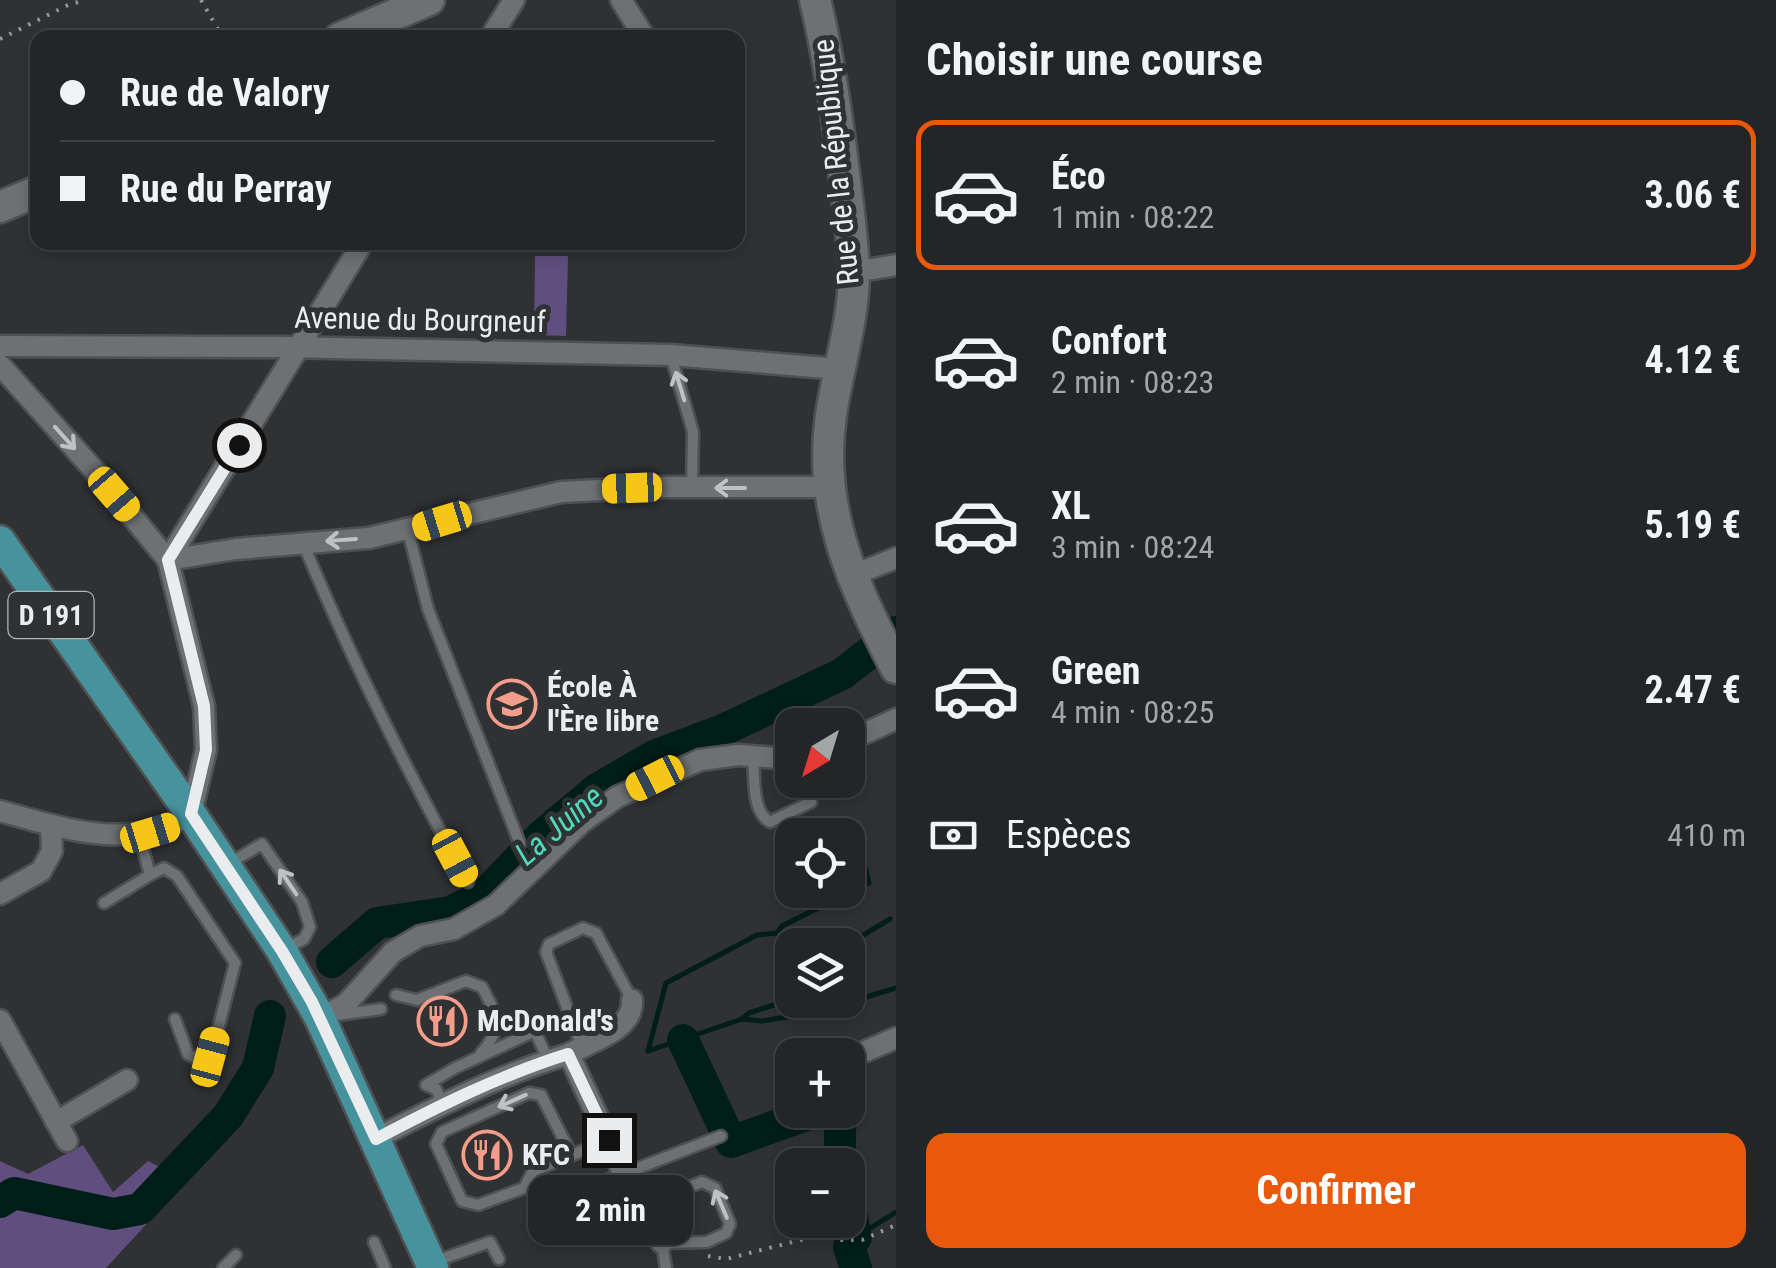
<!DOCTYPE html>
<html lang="fr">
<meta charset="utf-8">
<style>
:root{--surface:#232526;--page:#2f3132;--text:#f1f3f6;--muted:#a3a5a7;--line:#404243;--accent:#ea580c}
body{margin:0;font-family:"Roboto Condensed",sans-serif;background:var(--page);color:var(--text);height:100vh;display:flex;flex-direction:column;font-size:38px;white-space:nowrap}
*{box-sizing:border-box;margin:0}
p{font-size:32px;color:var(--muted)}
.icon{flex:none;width:55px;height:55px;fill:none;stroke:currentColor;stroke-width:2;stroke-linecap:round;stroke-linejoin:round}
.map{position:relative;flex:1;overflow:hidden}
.panel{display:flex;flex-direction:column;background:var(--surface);width:880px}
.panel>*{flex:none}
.top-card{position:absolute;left:30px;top:30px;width:715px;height:220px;border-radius:20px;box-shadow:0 5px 15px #0003,0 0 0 2px var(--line);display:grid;align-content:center;height:220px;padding:0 30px;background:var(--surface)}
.needle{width:65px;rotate:218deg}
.tools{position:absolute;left:775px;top:708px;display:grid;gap:20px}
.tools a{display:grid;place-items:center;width:90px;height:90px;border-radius:20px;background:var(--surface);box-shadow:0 5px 15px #0003,0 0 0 2px var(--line);font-size:50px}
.end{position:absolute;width:45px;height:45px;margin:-22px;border:12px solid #ebeced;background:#111;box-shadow:0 0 0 5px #111}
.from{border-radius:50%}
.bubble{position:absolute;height:70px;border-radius:20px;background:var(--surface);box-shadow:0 5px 15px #0003,0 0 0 2px var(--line);font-size:32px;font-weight:700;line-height:70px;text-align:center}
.car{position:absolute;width:30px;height:60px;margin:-30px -15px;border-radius:12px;box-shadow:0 0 8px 2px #0007;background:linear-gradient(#f5c518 24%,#345 0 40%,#f5c518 0 76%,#345 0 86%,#f5c518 0)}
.top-card b{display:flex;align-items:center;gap:35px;height:95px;font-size:38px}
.top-card b+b{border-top:2px solid var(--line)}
.top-card i{width:25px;height:25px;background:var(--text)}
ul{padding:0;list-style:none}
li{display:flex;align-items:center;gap:30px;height:150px;margin:0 20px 15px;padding:0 10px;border:5px solid transparent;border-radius:20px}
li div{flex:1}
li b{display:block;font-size:38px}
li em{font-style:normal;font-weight:700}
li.active{border-color:var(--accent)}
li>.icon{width:90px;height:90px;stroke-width:1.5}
h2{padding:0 30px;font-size:45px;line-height:120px}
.pay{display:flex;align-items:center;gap:25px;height:110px;padding:0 30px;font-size:38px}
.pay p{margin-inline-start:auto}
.primary-button{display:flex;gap:20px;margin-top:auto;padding:20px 30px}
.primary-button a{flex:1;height:115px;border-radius:20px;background:var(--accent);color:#fff;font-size:40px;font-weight:700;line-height:115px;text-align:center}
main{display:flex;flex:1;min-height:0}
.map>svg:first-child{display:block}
.green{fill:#5f4e7e}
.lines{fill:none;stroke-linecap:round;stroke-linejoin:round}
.stream{stroke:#001e18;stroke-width:5}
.river{stroke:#001e18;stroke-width:32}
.lane-casing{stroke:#4e5052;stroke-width:15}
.street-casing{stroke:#4e5052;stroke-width:25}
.secondary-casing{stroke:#4e5052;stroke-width:35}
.primary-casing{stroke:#4e5052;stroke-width:35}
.path{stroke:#969799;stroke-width:4;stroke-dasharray:2.5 8;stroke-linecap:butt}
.lane{stroke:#6e7173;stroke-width:10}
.street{stroke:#6e7173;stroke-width:20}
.secondary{stroke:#6e7173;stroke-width:30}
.primary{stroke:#46939d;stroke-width:30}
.oneway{stroke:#bfc1c2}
.route{stroke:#ebeced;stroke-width:12}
.labels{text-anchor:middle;stroke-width:10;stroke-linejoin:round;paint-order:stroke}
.shield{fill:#2f3133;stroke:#b3b4b5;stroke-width:2.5}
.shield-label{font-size:28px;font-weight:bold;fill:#ebeced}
.street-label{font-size:30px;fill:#ebeced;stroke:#2f3133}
.poi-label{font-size:30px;font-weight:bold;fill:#ebeced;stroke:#2f3133;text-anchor:start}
.water-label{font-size:32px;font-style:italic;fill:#4edabc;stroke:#2f3133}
</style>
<main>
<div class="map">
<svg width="896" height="1268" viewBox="0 0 896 1268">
<rect width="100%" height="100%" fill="#2f3133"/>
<g class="green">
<polygon points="535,256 568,256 566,336 534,335"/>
<polygon points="83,1145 113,1192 148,1161 160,1167 177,1191 106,1268 0,1268 0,1161 28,1174"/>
</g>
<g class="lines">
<g class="stream">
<polyline points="780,930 792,957"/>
<polyline points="847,945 890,919"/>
<polyline points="742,1019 749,1013 792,999"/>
<polyline points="648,1051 666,983 757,935 777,933 782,926 869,883 856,834"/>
<polyline points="648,1051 742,1019 762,1021 817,1012 896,988"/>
<polyline points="856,1237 896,1212"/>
</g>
<g class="river">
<polyline points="332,962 377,923 450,912 469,903 486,893 540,837 597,789 654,756 723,730 842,674 896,632"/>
<polyline points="683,1040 731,1142 820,1110"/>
<polyline points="840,1110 840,1165"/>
<polyline points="848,1199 856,1237 849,1247 856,1268"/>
<polyline points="0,1202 14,1193 113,1214 140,1209 228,1116 258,1068 270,1016"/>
</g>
<g class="lane-casing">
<g id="lane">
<polyline points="671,356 693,432 692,486"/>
<polyline points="408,531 428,609 520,844"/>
<path d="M303 543C351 659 408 773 468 882"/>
<path d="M753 756C755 777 751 811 770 822L811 802"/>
<polyline points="228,864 262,844 302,902 310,927 304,939 283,950"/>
<polyline points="150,875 164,868 177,876 235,963 211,1057 203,1063 188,1054 175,1019"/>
<polyline points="104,903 150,875 139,834"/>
<path d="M396 995 417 1000 466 981 482 987C496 1013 504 1029 481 1053"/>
<polyline points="337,1015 381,1009"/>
<polyline points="582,1047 546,952 549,944 583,928 596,933 632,1000"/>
<polyline points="443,1104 436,1089 426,1085 455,1068 535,1031 548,1060"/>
<polyline points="571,1154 541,1095 529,1093 442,1132 436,1144 462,1201 478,1205 524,1188 533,1171 609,1140"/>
<polyline points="597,1184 721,1136"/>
<polyline points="639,1206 702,1182 715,1188 730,1224 726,1233 707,1242 662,1243 666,1268"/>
<polyline points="374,1242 385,1268"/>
<polyline points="436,1261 490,1242 499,1259"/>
<polyline points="223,1268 236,1255"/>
</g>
</g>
<g class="street-casing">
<g id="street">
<polyline points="621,0 645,38"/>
<polyline points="490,38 514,0"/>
<polyline points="854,272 896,265"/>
<polyline points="0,346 284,347 671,355 838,369"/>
<path d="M0 365 94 470 168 560 204 706 206 750 191 814C130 852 65 829 0 811"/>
<polyline points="168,560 236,549 369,538 561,492 660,487 827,487"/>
<polyline points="168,560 363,242"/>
<polyline points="851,576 896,558"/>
<polyline points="848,741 896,719"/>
<polyline points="0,894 41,871 52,851 51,825"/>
<polyline points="320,1018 346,1004 393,952 420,936 454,929 496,905 582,822 617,797 700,760 738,755 792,759"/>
<polyline points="0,1020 67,1141"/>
<polyline points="866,1051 896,1038"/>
<path d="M569 1054C592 1041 634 1030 632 1000"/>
<polyline points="56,1122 127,1080"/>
<path d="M375 1139C438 1106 501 1074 569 1054L645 1221 662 1243"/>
</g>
</g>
<g class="secondary-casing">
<g id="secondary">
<path d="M815 0C829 57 837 115 844 173 848 205 853 240 854 272 854 320 838 368 831 415 817 509 854 587 896 668"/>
<polyline points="340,38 429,0"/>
<polyline points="0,207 38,191"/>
</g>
</g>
<g class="primary-casing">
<polyline id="primary" points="0,541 191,814 282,951 320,1018 433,1268"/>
</g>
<g class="path">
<polyline points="201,0 223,38"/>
<polyline points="0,39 68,5 85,0"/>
<polyline points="708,1256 726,1259 820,1235 841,1240 862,1240 896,1225"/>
</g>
<use href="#lane" class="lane"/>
<use href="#street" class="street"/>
<use href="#secondary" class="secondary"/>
<use href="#primary" class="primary"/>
</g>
<defs><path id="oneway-shaft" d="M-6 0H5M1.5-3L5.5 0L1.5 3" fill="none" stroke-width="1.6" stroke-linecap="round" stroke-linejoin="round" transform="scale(2.5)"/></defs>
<g class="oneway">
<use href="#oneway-shaft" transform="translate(680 386) rotate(-107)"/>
<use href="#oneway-shaft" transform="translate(65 438) rotate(48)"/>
<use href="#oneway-shaft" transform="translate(730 488) rotate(-180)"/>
<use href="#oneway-shaft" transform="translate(341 540) rotate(176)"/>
<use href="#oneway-shaft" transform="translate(288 882) rotate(-124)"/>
<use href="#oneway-shaft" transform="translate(512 1101) rotate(156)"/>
<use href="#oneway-shaft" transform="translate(721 1204) rotate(-113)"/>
</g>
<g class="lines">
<path class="route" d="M239 445 168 560 204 706 206 750 191 814 282 951 312 1002 376 1139C438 1106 501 1075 568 1054L609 1140"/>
</g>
<defs>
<g id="school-ring" transform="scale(2.5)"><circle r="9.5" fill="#2f3133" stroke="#f49d8b" stroke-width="1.5"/><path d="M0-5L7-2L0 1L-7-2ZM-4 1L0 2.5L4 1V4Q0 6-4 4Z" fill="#f49d8b"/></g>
<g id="restaurant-ring" transform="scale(2.5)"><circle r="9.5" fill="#2f3133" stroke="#f49d8b" stroke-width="1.5"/><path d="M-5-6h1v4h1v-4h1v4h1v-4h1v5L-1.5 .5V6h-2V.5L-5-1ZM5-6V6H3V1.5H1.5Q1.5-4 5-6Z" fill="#f49d8b"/></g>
</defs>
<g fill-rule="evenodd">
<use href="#school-ring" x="512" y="704"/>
<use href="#restaurant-ring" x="442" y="1021"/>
<use href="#restaurant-ring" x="487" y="1155"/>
</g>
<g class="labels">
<rect class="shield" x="8.5" y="592" width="85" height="46" rx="8"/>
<g class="shield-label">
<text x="51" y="625">D 191</text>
</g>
<g class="street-label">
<text transform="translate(836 162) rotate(-96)" y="10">Rue de la République</text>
<text transform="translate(420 320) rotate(1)" y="10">Avenue du Bourgneuf</text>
</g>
<g class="poi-label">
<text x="547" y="697">École À<tspan x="547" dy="34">l'Ère libre</tspan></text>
<text x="477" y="1031">McDonald's</text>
<text x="522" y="1165">KFC</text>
</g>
<g class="water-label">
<text transform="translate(559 825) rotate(-40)" y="11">La Juine</text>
</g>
</g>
</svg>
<div class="tools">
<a><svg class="needle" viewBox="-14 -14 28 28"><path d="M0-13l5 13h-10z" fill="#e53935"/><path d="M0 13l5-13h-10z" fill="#a3a5a7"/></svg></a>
<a><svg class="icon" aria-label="locate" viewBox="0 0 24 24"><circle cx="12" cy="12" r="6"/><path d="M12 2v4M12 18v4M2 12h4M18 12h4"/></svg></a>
<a><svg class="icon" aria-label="layers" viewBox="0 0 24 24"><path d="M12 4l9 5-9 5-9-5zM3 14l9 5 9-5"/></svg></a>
<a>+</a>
<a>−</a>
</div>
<i class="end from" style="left:239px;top:445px"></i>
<i class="end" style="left:609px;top:1140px"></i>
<div class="bubble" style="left:528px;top:1175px;width:165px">2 min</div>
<i class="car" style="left:632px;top:488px;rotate:268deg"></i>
<i class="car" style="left:114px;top:494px;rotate:139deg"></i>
<i class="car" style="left:442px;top:521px;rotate:253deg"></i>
<i class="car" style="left:655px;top:778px;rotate:243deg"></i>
<i class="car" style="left:150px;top:833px;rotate:73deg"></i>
<i class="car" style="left:455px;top:858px;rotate:152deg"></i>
<i class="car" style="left:210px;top:1057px;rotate:15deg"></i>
<div class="top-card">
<b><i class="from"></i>Rue de Valory</b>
<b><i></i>Rue du Perray</b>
</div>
</div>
<section class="panel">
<h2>Choisir une course</h2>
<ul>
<li class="active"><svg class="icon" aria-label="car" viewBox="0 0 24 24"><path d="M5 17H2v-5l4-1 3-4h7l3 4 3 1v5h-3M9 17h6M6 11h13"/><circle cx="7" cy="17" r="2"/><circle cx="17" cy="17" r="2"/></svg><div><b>Éco</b><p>1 min · 08:22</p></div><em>3.06 €</em></li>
<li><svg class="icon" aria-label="car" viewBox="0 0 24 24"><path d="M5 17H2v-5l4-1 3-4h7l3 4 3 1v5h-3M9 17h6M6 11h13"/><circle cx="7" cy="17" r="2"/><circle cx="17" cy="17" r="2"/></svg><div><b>Confort</b><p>2 min · 08:23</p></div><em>4.12 €</em></li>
<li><svg class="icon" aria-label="car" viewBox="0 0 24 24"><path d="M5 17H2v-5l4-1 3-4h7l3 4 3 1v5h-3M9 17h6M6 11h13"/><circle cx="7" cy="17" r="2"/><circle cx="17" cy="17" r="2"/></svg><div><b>XL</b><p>3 min · 08:24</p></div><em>5.19 €</em></li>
<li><svg class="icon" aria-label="car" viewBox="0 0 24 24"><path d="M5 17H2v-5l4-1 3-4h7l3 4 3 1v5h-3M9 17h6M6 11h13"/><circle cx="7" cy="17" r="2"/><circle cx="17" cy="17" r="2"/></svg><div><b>Green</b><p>4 min · 08:25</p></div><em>2.47 €</em></li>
</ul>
<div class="pay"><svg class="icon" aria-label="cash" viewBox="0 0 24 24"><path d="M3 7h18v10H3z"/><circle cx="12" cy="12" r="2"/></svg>Espèces<p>410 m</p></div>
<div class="primary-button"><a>Confirmer</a></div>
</section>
</main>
